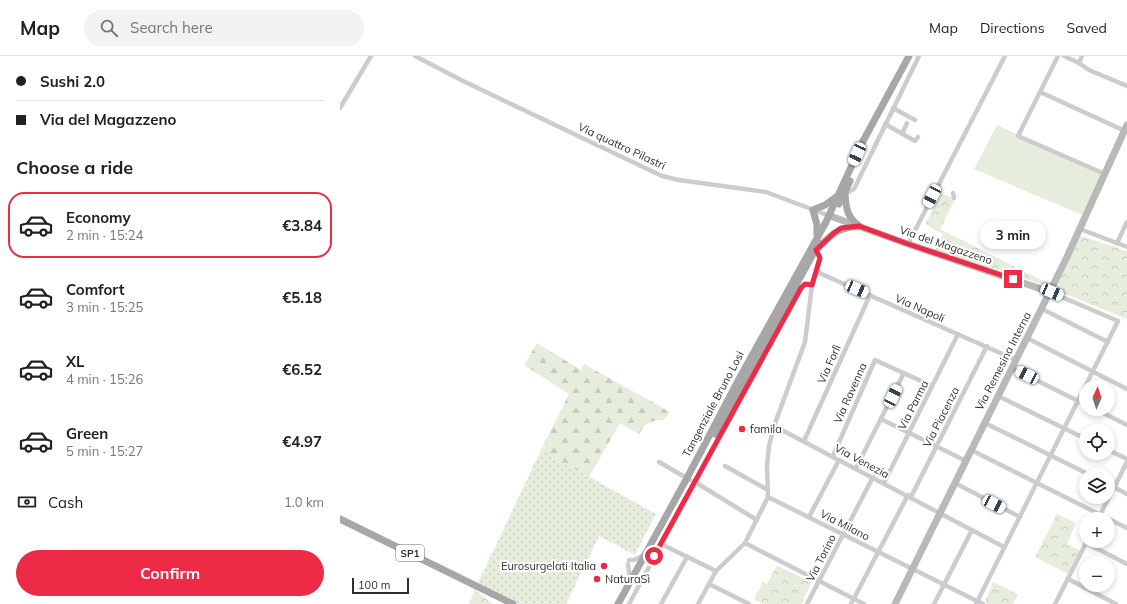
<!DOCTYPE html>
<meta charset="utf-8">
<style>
:root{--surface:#fff;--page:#f2f2f2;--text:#222;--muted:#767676;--line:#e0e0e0;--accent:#ed2b46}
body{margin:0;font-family:Mulish,sans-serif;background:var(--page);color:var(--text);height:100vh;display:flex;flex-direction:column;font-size:15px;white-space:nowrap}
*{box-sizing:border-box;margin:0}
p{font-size:13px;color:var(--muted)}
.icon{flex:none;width:22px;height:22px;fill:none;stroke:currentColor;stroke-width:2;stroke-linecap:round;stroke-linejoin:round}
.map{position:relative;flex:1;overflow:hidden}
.panel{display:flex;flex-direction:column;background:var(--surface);width:340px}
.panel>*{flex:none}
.banner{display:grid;align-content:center;height:88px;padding:0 16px;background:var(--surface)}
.needle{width:26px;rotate:3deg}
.fabs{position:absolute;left:739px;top:324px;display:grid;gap:8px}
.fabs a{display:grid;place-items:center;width:36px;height:36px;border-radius:50%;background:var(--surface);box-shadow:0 2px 6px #0003;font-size:20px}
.scale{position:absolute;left:12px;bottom:10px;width:57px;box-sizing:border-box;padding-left:4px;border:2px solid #2f2f2f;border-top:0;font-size:11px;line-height:14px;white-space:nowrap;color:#2f2f2f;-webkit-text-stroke:3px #fff;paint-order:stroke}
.end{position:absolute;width:18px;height:18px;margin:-9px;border:5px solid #ed2b46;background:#fff;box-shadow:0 0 0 2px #fff}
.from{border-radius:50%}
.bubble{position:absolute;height:28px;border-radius:14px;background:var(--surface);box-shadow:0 2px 6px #0003;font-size:13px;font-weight:700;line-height:28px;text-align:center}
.car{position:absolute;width:12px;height:24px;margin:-12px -6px;border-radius:5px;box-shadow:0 0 3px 1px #0007;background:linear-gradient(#fff 24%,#345 0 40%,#fff 0 76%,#345 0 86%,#fff 0)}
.banner b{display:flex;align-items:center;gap:14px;height:38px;font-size:15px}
.banner b+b{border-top:1px solid var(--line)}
.banner i{width:10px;height:10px;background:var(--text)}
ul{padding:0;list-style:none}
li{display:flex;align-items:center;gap:12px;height:66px;margin:0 8px 6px;padding:0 8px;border:2px solid transparent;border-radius:16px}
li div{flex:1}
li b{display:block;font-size:15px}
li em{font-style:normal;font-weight:700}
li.selected{border-color:var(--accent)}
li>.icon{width:36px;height:36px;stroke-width:1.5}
h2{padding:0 16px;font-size:18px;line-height:48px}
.pay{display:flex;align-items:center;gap:10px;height:44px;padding:0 16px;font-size:15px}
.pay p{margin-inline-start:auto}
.button{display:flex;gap:8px;margin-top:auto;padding:8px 16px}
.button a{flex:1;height:46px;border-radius:24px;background:var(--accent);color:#fff;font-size:16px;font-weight:700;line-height:46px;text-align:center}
header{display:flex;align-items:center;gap:24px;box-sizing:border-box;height:56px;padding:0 20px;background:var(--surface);border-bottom:1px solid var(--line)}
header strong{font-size:19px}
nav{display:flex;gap:22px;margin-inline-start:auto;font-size:14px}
.search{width:280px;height:36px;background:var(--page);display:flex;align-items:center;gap:10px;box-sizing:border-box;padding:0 14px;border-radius:22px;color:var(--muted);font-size:15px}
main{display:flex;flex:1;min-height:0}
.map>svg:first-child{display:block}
.grass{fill:url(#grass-dots)}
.forest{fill:url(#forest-firs)}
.park{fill:url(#park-crowns)}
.pitch{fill:#e7eddd}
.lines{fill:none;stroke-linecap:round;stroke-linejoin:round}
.street{stroke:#ccc;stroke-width:4.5}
.secondary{stroke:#b9b9b9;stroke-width:7}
.primary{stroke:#a7a7a7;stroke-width:7}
.route{stroke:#ed2b46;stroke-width:5}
.poi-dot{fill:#ed2b46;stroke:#fff;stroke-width:1.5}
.labels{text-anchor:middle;stroke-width:4;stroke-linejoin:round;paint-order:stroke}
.shield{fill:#fff;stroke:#6d6d6d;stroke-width:1}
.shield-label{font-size:10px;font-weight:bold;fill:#2f2f2f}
.street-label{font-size:11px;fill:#2f2f2f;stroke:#fff}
.poi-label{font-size:11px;fill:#2f2f2f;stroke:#fff;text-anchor:start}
</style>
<header>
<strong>Map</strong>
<div class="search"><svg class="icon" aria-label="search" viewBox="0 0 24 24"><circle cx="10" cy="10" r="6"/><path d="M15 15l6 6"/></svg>Search here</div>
<nav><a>Map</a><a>Directions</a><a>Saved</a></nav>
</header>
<main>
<section class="panel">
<div class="banner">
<b><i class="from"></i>Sushi 2.0</b>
<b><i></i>Via del Magazzeno</b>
</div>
<h2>Choose a ride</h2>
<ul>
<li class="selected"><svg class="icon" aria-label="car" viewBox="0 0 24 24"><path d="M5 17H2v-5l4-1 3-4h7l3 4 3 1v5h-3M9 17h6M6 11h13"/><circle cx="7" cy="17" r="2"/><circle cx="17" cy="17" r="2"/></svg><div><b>Economy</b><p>2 min · 15:24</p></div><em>€3.84</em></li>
<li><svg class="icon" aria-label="car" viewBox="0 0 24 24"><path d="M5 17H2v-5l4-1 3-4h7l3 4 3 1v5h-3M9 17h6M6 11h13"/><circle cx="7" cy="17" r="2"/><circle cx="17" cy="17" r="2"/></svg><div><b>Comfort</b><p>3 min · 15:25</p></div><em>€5.18</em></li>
<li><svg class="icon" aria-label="car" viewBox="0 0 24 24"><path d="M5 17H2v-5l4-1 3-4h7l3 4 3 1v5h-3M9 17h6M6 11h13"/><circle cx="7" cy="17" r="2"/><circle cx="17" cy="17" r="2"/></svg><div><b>XL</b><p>4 min · 15:26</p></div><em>€6.52</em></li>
<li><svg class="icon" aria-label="car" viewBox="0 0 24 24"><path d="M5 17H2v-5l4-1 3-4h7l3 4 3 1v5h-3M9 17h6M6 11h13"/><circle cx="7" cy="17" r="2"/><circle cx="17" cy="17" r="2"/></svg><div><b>Green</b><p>5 min · 15:27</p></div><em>€4.97</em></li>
</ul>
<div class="pay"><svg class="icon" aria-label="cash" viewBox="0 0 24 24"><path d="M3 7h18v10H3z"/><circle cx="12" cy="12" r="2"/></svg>Cash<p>1.0 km</p></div>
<div class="button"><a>Confirm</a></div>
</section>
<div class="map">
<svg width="787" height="548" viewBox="0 0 787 548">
<defs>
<pattern id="grass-dots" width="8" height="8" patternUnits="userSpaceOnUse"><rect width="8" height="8" fill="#e7eddd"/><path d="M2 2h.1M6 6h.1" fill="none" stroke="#c6ccbe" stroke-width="1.8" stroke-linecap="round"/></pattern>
<pattern id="forest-firs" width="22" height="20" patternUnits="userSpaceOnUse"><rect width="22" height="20" fill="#e7eddd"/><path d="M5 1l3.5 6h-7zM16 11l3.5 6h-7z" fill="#c6ccbe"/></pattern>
<pattern id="park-crowns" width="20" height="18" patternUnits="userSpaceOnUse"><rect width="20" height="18" fill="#e7eddd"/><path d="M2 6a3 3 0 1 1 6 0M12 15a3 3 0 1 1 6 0" fill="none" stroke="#c6ccbe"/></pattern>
</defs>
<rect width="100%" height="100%" fill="#fff"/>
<polygon class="grass" points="201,394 316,458 295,499 259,480 226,548 180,548 138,527"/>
<path class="forest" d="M197 287 241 314 244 308 330 356 324 364C311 364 305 367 299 378L280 367 249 421 201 394 229 338 184 309Z"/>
<g class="park">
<polygon points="602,137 615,143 600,173 707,227 701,228 595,194 603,178 585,168"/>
<polygon points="741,180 787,195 787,263 721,236 723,231 717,228 739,182"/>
<polygon points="717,458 736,467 727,488 740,494 728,518 695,501"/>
<polygon points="438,510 471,526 471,528 461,548 423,548 414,543 423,526 427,528 436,511"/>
<polygon points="653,526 678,538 673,548 648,548 645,547 646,543"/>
<polygon points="135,534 153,548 129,548"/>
</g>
<polygon class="pitch" points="657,69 763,117 744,156 742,159 634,113"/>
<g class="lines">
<g class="street">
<polyline points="75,0 123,25 322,120 339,124 426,136 490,160"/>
<polyline points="718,0 678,80 765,118"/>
<polyline points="724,0 739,7 749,14 787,30"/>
<polyline points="739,7 742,0"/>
<polyline points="700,36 785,75"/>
<polyline points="0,52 31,0"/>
<polyline points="553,52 575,64"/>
<polyline points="545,68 575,85 578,81"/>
<polyline points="562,78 567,67"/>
<polyline points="613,137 614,142"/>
<polyline points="505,138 514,133 579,0"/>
<polyline points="740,173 787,191"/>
<polyline points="777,187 787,166"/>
<polyline points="568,188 665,0"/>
<polyline points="477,216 676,304"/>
<polyline points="702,253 768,286"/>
<polyline points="687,282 787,333"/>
<polyline points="672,312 746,349"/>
<polyline points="658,340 746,383"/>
<polyline points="755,353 787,369"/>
<polyline points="541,363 626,405"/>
<polyline points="645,367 750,419"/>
<polyline points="434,370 664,491"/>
<polyline points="464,385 530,239"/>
<polyline points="631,394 787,472"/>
<polyline points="768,394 787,403"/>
<polyline points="493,400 535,304 592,330"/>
<polyline points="319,406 350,424"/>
<polyline points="385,410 428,434"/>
<polyline points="516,412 564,317"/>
<polyline points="355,426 417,464"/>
<polyline points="544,427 618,278"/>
<polyline points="615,427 680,461"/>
<polyline points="768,428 787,438"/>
<polyline points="428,441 643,548"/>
<polyline points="571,441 647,290"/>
<polyline points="469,461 499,404"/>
<polyline points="758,463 787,406"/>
<polyline points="405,487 524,548"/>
<polyline points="746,487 787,508"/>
<polyline points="321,488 376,515"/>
<polyline points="289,504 294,504 304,499"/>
<polyline points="288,508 290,524"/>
<polyline points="728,523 776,548"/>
<polyline points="369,528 409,548"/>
<polyline points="289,548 461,232 465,228 472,229"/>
<polyline points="321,548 347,501"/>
<polyline points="358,548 376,515 405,487 428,441 427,409 429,390 434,370 465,286 472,229 480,202 476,194"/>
<polyline points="467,548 533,421"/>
<polyline points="511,548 568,439"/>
<polyline points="594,548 632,474"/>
<polyline points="636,548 778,265 710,236"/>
<polyline points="715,548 747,485"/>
</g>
<g class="secondary">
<polyline points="493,161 568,188 710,236"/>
<polyline points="555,548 726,203 787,69"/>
</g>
<g class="primary">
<path d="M505 138C506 152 507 161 519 170"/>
<polyline points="499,148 510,125"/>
<polyline points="477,179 477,169 473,154 485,149 496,141"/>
<path d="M477 193C493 177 497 172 519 170"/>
<polyline points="375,378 479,187"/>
<polyline points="0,463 173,548"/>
<polyline points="278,548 347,422 399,323 486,166 522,87 569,0"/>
</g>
</g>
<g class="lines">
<polyline class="route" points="314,500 461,232 465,228 472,229 480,202 476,194 494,177 501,172 519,170 568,188 673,223"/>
</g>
<g class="poi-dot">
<circle cx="402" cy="373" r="4"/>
<circle cx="264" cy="510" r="4"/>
<circle cx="257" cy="523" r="4"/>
</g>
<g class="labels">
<rect class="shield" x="56" y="489" width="28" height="16" rx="3"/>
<g class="shield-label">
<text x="70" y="501">SP1</text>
</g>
<g class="street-label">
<text transform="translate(282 90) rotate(25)" y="4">Via quattro Pilastri</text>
<text transform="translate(606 189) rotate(19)" y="4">Via del Magazzeno</text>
<text transform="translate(580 252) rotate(24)" y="4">Via Napoli</text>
<text transform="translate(663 305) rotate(-63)" y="4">Via Remesina Interna</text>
<text transform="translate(489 308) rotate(-66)" y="4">Via Forlì</text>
<text transform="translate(510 337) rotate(-66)" y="4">Via Ravenna</text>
<text transform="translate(373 348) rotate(-62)" y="4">Tangenziale Bruno Losi</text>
<text transform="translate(573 349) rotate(-63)" y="4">Via Parma</text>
<text transform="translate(601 361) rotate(-63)" y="4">Via Piacenza</text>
<text transform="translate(522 405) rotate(28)" y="4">Via Venezia</text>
<text transform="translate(505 469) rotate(27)" y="4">Via Milano</text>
<text transform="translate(481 502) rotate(-63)" y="4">Via Torino</text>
</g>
<g class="poi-label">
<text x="410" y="377">famila</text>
<text x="256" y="514" text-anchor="end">Eurosurgelati Italia</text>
<text x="265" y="527">NaturaSì</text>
</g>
</g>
</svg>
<div class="fabs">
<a><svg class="needle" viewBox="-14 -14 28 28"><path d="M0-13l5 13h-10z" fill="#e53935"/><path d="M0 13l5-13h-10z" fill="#767676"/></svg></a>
<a><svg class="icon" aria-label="locate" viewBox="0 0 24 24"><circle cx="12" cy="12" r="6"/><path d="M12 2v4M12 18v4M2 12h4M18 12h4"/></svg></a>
<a><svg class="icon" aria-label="layers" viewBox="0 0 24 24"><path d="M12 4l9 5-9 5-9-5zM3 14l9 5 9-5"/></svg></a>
<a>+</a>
<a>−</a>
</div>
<div class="scale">100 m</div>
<i class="end from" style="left:314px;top:500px"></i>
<i class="end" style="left:673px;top:223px"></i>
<div class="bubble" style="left:640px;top:165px;width:66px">3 min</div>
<i class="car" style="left:517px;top:98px;rotate:205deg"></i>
<i class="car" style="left:592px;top:140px;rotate:207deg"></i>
<i class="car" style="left:517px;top:233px;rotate:113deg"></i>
<i class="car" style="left:712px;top:236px;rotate:113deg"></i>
<i class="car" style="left:687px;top:319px;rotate:296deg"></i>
<i class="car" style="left:553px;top:340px;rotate:26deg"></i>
<i class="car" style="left:654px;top:448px;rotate:117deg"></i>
</div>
</main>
